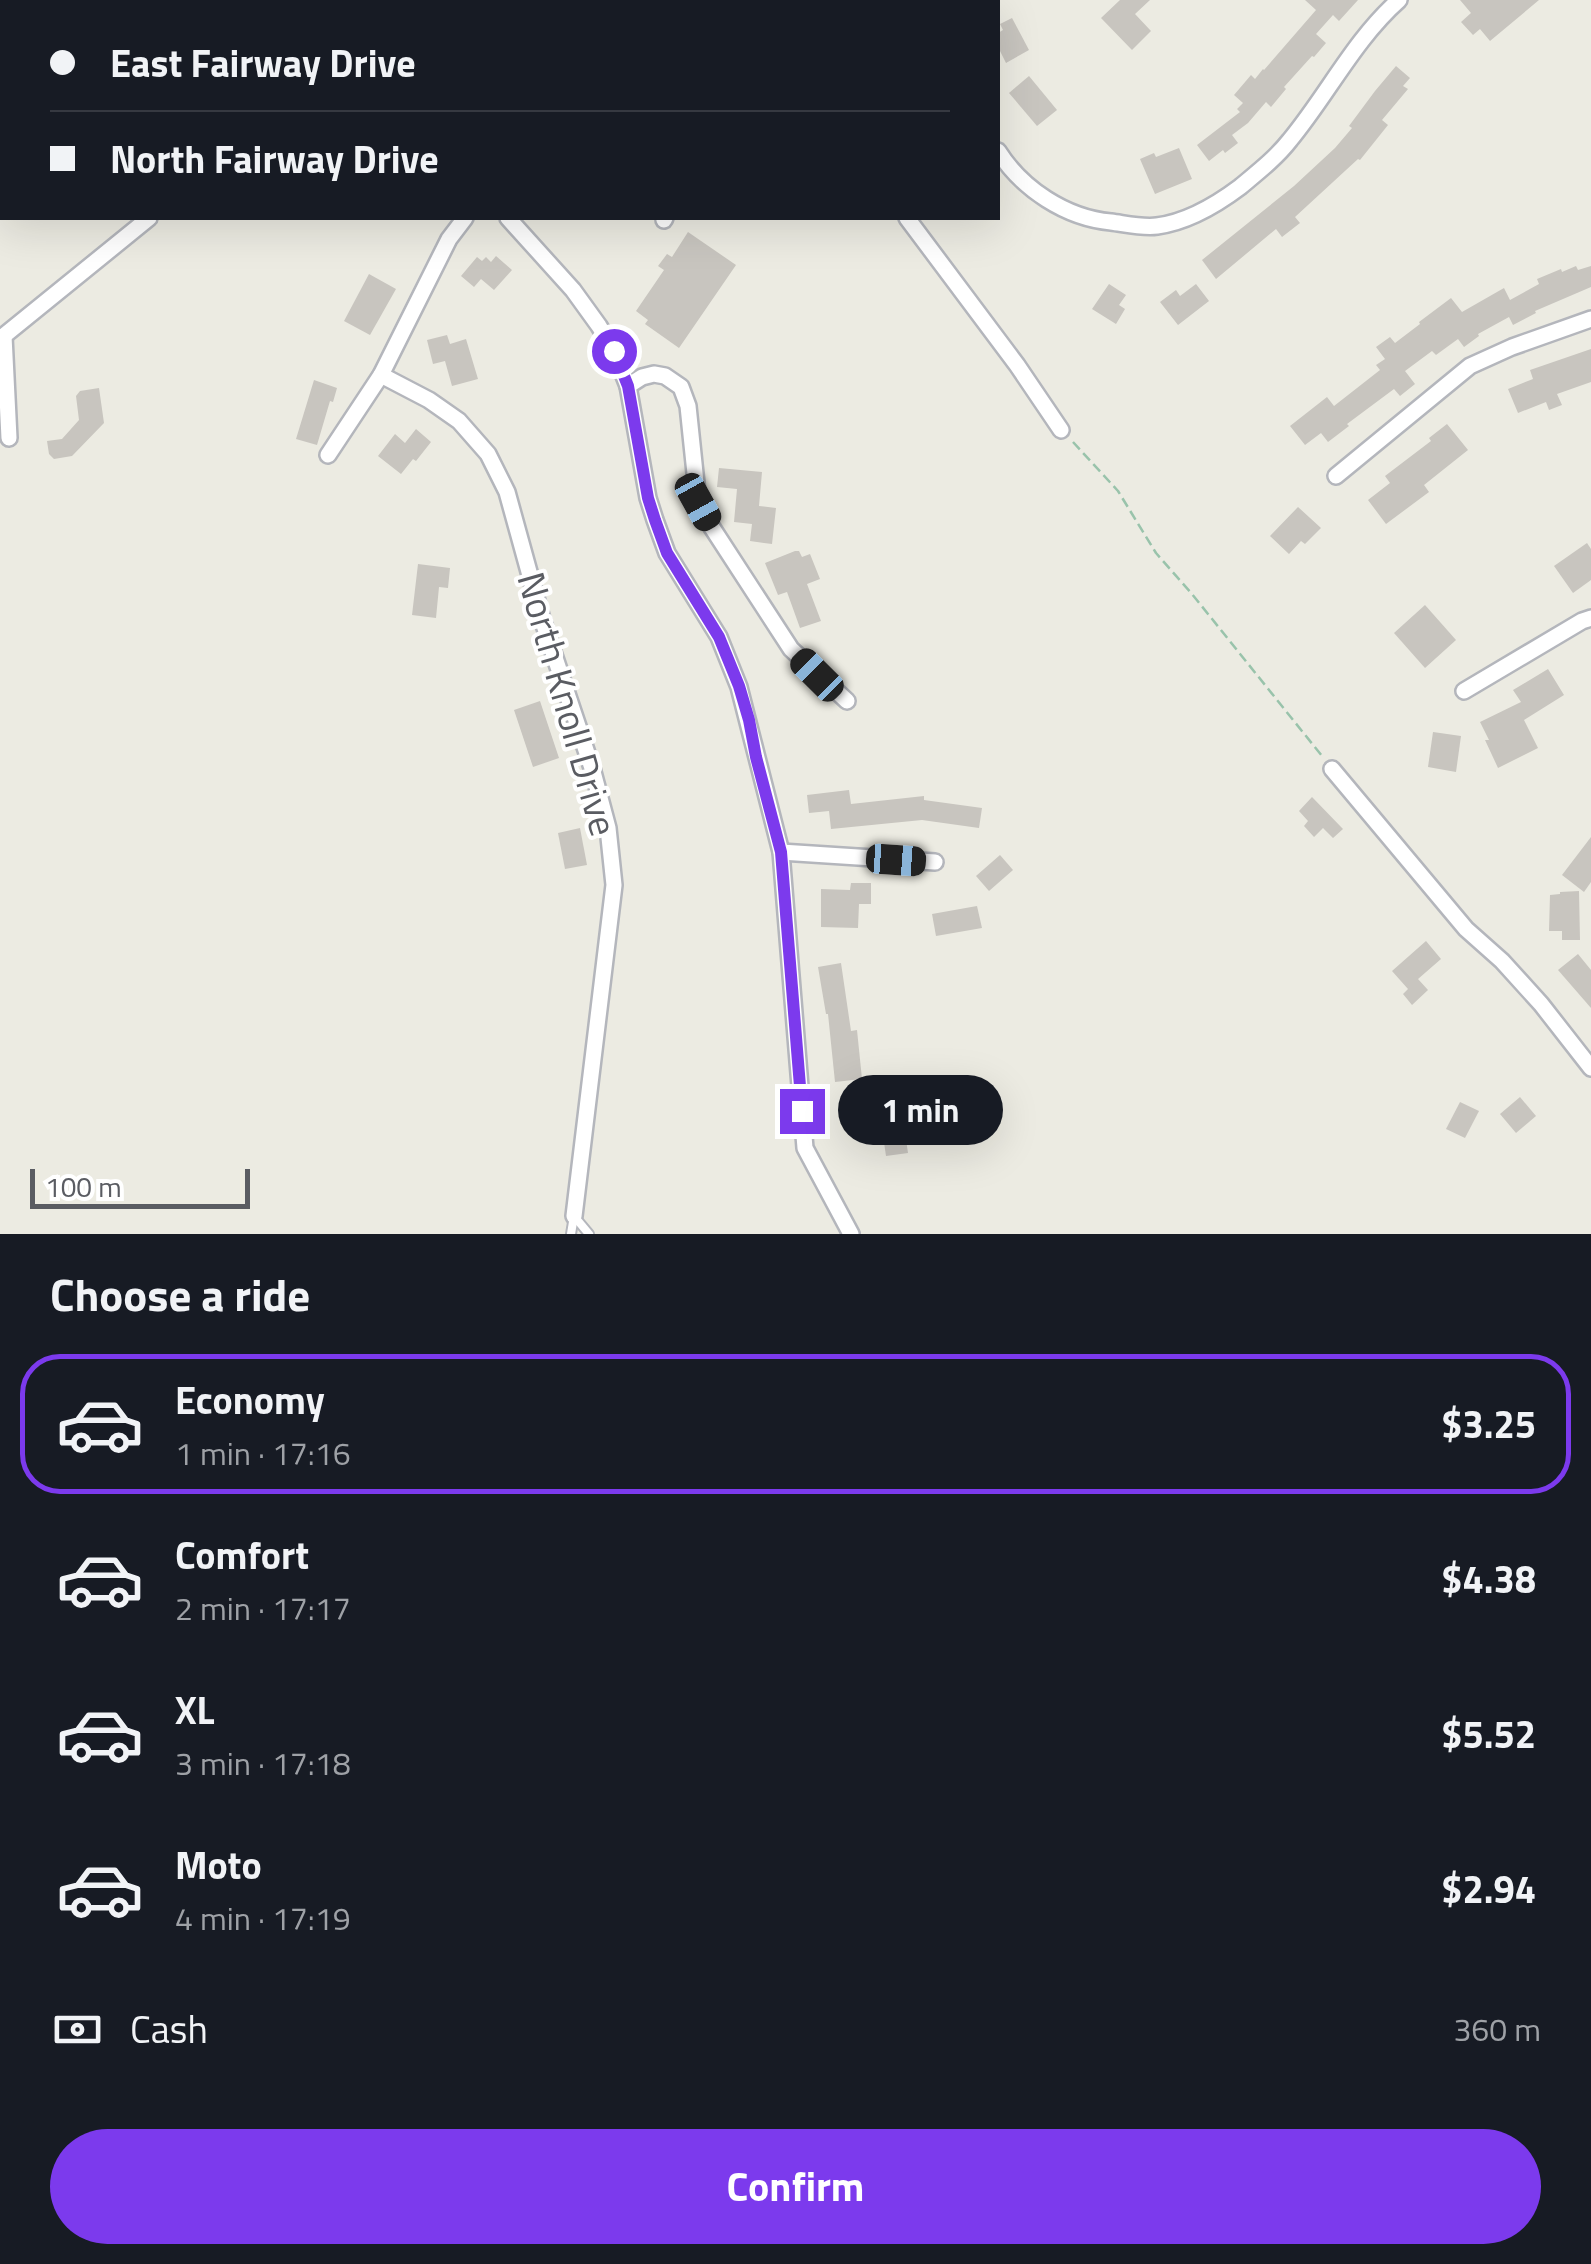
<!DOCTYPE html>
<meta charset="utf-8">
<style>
:root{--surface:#171b24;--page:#20242c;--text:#f1f3f6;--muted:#9ea1a6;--line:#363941;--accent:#7c3aed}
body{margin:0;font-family:"Titillium Web",sans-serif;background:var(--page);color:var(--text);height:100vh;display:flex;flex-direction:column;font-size:38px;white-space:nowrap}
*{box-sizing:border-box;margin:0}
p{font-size:32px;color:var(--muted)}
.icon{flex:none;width:55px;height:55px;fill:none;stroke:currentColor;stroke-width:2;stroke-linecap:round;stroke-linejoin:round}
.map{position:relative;height:1234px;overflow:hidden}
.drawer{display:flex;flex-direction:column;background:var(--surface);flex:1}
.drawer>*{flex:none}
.guide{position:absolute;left:0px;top:0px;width:1000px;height:220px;box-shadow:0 10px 40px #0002;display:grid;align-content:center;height:220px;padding:0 50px;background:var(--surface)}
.scale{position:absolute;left:30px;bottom:25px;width:220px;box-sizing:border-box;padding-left:10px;border:5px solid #5a5c62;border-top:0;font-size:28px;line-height:35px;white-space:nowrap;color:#5a5c62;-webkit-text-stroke:8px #fff;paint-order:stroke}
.end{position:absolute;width:45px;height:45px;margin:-22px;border:12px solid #7c3aed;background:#fff;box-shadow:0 0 0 5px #fff}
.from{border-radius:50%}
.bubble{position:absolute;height:70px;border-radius:35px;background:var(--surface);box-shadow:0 10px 40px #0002;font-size:32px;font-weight:700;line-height:70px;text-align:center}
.car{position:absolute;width:30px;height:60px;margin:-30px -15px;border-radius:12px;box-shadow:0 0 8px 2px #0007;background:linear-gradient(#222 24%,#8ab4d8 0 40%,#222 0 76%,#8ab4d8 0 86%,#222 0)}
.guide b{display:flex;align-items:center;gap:35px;height:95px;font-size:38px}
.guide b+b{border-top:2px solid var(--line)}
.guide i{width:25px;height:25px;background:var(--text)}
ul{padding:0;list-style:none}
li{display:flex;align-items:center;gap:30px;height:140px;margin:0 20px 15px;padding:0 30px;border:5px solid transparent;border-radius:40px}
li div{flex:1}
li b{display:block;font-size:38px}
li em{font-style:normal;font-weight:700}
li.selected{border-color:var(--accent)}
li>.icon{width:90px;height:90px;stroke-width:1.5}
h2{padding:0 50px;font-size:45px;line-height:120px}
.pay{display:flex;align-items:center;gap:25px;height:110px;padding:0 50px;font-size:38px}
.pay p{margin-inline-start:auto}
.button{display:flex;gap:20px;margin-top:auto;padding:20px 50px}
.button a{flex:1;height:115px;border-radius:60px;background:var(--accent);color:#fff;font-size:40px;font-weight:700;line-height:115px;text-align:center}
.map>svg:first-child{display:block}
.building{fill:#c8c5bf}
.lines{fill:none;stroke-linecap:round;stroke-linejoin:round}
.service-casing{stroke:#b4b6bc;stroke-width:12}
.minor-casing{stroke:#b4b6bc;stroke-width:20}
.path{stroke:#99c3ab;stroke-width:2.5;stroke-dasharray:10 5;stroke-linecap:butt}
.service{stroke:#fff;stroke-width:8}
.minor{stroke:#fff;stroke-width:15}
.route{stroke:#7c3aed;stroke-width:12}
.labels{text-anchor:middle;stroke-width:8;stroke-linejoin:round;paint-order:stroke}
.street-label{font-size:38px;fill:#5a5c62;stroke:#fff}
</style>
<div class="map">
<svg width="1591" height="1234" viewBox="0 0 1591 1234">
<rect width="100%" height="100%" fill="#ecebe2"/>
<g class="building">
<polygon points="1120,0 1150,0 1135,14 1151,31 1132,50 1101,18"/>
<polygon points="1305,0 1358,0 1339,21 1333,15 1316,34 1326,43 1314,57 1312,56 1284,87 1286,89 1271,107 1266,102 1248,123 1232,135 1238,143 1225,153 1223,150 1209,161 1197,145 1240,112 1237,109 1243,103 1234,95 1251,75 1255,79 1263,69 1264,70 1316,10"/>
<polygon points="1460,0 1539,0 1490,41 1480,29 1473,35 1461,22 1471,13"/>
<polygon points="1012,18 1029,50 1006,63 998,47 998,33 1003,30 1000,24"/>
<polygon points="1396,66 1410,78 1403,86 1408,89 1382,120 1388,125 1360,160 1358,159 1295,217 1300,223 1282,237 1276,229 1216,279 1202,260 1294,186 1335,148 1352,128 1349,126 1375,91"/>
<polygon points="1029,76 1057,110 1037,126 1009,93"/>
<polygon points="1179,148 1192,179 1155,194 1140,159 1154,153 1156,157"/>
<polygon points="688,232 736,265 679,348 645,324 648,320 636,311 664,270 658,266 667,254 672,257"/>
<polygon points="496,256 512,270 494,290 481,279 474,287 461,276 477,257 482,261 486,257 491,262"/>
<polygon points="1576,266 1578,270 1591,266 1591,287 1535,311 1536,313 1513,325 1509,317 1478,334 1479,336 1464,347 1458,339 1436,355 1432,351 1405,371 1415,384 1400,396 1394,389 1347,424 1349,426 1328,442 1321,433 1305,445 1290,426 1327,397 1334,406 1380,370 1376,365 1385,359 1376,347 1390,337 1395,343 1420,324 1419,322 1451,298 1462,312 1504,288 1510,300 1539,284 1537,279 1561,269 1562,272"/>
<polygon points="369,274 396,289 370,335 344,321"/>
<polygon points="1109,284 1126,295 1119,305 1125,309 1116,324 1092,309"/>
<polygon points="1196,284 1209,301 1178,325 1160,302 1176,290 1180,296"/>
<polygon points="447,335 450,344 466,339 478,379 452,386 445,361 433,364 427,340"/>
<polygon points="1591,349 1591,382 1557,394 1562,405 1549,410 1546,402 1518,413 1508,389 1533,379 1530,370"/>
<polygon points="314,380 337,388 333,402 330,401 317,445 296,439"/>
<polygon points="99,388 104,423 72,456 54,459 49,454 47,441 62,439 79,420 76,396 80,391"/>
<polygon points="1447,424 1468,450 1424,485 1429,492 1386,524 1368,500 1390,483 1385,476 1431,441 1429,438"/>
<polygon points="416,429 431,442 416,461 413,459 401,474 378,456 395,434 405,443"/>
<polygon points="719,468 762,472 759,506 776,508 772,544 750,541 752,524 734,522 737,489 717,487"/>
<polygon points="1298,507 1321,528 1305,544 1301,541 1289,554 1270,536"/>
<polygon points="1587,543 1591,549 1591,580 1573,593 1554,566"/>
<polygon points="795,551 799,551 802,557 810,554 820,579 807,584 821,621 800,628 787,592 778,595 765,563"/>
<polygon points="418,564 450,568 448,588 439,587 436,618 412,615"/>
<polygon points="1425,605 1456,640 1425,668 1394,633"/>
<polygon points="1548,669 1564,695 1524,720 1538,748 1498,768 1485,740 1489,740 1480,722 1521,702 1513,690"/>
<polygon points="540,701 559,758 533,767 514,710"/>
<polygon points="1433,732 1461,736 1456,772 1428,767"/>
<polygon points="849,790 851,804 924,796 924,800 982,808 979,828 922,820 831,829 829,811 809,813 807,795"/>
<polygon points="1312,797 1343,829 1333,838 1323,828 1314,837 1304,826 1308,821 1299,811"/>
<polygon points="580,828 587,865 565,869 558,833"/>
<polygon points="1591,837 1591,882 1584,892 1562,875"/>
<polygon points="1000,855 1013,870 989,891 976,876"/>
<polygon points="851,883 871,883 871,904 859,904 858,928 821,927 821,889 850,890"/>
<polygon points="1579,891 1580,940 1562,940 1562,931 1549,931 1550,895 1560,894 1560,892"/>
<polygon points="977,906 982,928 936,936 932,914"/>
<polygon points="1426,941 1441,959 1418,979 1428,990 1412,1005 1403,994 1408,989 1392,971"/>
<polygon points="1578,954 1591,970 1591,1008 1558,970"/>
<polygon points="841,963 851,1031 857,1030 862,1079 835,1082 828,1014 826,1014 818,967"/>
<polygon points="1520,1097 1536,1116 1516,1133 1500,1114"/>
<polygon points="1460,1102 1479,1111 1465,1138 1446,1129"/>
<polygon points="901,1105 908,1153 886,1156 879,1108"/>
</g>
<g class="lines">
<g class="service-casing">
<g id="service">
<polyline points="574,1216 589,1234"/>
<polyline points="571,1234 574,1216"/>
</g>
</g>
<g class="minor-casing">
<g id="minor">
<polyline points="690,0 692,2"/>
<polyline points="945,0 946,2"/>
<polyline points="32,2 32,0"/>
<polyline points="421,2 424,0"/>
<polyline points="0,96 2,89"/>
<path d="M998 151C1022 189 1066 218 1111 222 1126 224 1143 228 1157 226 1188 222 1216 205 1240 187 1258 172 1276 158 1290 140 1328 94 1354 40 1399 0"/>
<polyline points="508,218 573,290 599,326 614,351 628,386 648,498 655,520 667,553 719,637 739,687 781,852 805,1148 851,1234"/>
<polyline points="907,218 1017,365 1061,430"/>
<polyline points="664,220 665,218"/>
<polyline points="4,336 9,438"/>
<polyline points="0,339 149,218"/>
<polyline points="381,375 429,400 459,421 488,454 507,492 542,619 592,768 608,828 614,885 574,1216"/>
<polyline points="628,386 642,377 654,374 665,376 681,387 688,406 698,502 711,526 791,649 847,701"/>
<polyline points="328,455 381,375 449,239 465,218"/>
<polyline points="1336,476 1470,366 1512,347 1591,319"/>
<polyline points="1464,691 1582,621 1591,618"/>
<polyline points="1332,769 1466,929 1502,961 1541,1004 1591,1068"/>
<polyline points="781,852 935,862"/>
</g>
</g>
<polyline class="path" points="1073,442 1118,491 1156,553 1192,594 1322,756"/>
<use href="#service" class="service"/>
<use href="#minor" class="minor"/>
</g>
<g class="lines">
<polyline class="route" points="614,351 628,386 648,498 655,520 667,553 719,637 739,686 749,720 756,757 781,852 802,1111"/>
</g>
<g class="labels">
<g class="street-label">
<text transform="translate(567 704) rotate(74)" y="13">North Knoll Drive</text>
</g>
</g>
</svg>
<div class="scale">100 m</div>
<i class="end from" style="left:614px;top:351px"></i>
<i class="end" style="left:802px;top:1111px"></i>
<div class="bubble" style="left:838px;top:1075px;width:165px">1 min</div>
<i class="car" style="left:698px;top:502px;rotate:151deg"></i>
<i class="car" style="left:817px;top:675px;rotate:315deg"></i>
<i class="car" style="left:896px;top:860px;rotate:94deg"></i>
<div class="guide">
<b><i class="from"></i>East Fairway Drive</b>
<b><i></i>North Fairway Drive</b>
</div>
</div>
<section class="drawer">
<h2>Choose a ride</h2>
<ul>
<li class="selected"><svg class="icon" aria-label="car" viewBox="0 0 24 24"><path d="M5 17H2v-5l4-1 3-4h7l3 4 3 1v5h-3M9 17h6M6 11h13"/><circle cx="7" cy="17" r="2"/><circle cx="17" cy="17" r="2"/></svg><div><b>Economy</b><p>1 min · 17:16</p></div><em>$3.25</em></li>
<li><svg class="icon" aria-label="car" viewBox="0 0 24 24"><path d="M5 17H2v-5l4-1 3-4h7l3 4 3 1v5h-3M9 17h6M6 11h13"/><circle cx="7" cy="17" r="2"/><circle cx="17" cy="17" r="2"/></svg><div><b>Comfort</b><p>2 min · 17:17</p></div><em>$4.38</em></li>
<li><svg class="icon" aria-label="car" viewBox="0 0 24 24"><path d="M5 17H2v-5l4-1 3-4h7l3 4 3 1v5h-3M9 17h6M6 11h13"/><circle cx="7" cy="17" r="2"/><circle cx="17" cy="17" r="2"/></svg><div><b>XL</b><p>3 min · 17:18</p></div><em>$5.52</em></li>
<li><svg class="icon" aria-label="car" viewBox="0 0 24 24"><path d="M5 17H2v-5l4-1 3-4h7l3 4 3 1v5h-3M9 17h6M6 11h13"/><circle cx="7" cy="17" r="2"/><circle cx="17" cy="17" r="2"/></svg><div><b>Moto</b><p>4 min · 17:19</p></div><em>$2.94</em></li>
</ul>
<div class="pay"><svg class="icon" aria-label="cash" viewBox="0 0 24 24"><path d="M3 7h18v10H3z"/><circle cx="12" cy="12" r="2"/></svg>Cash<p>360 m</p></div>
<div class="button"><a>Confirm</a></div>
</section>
